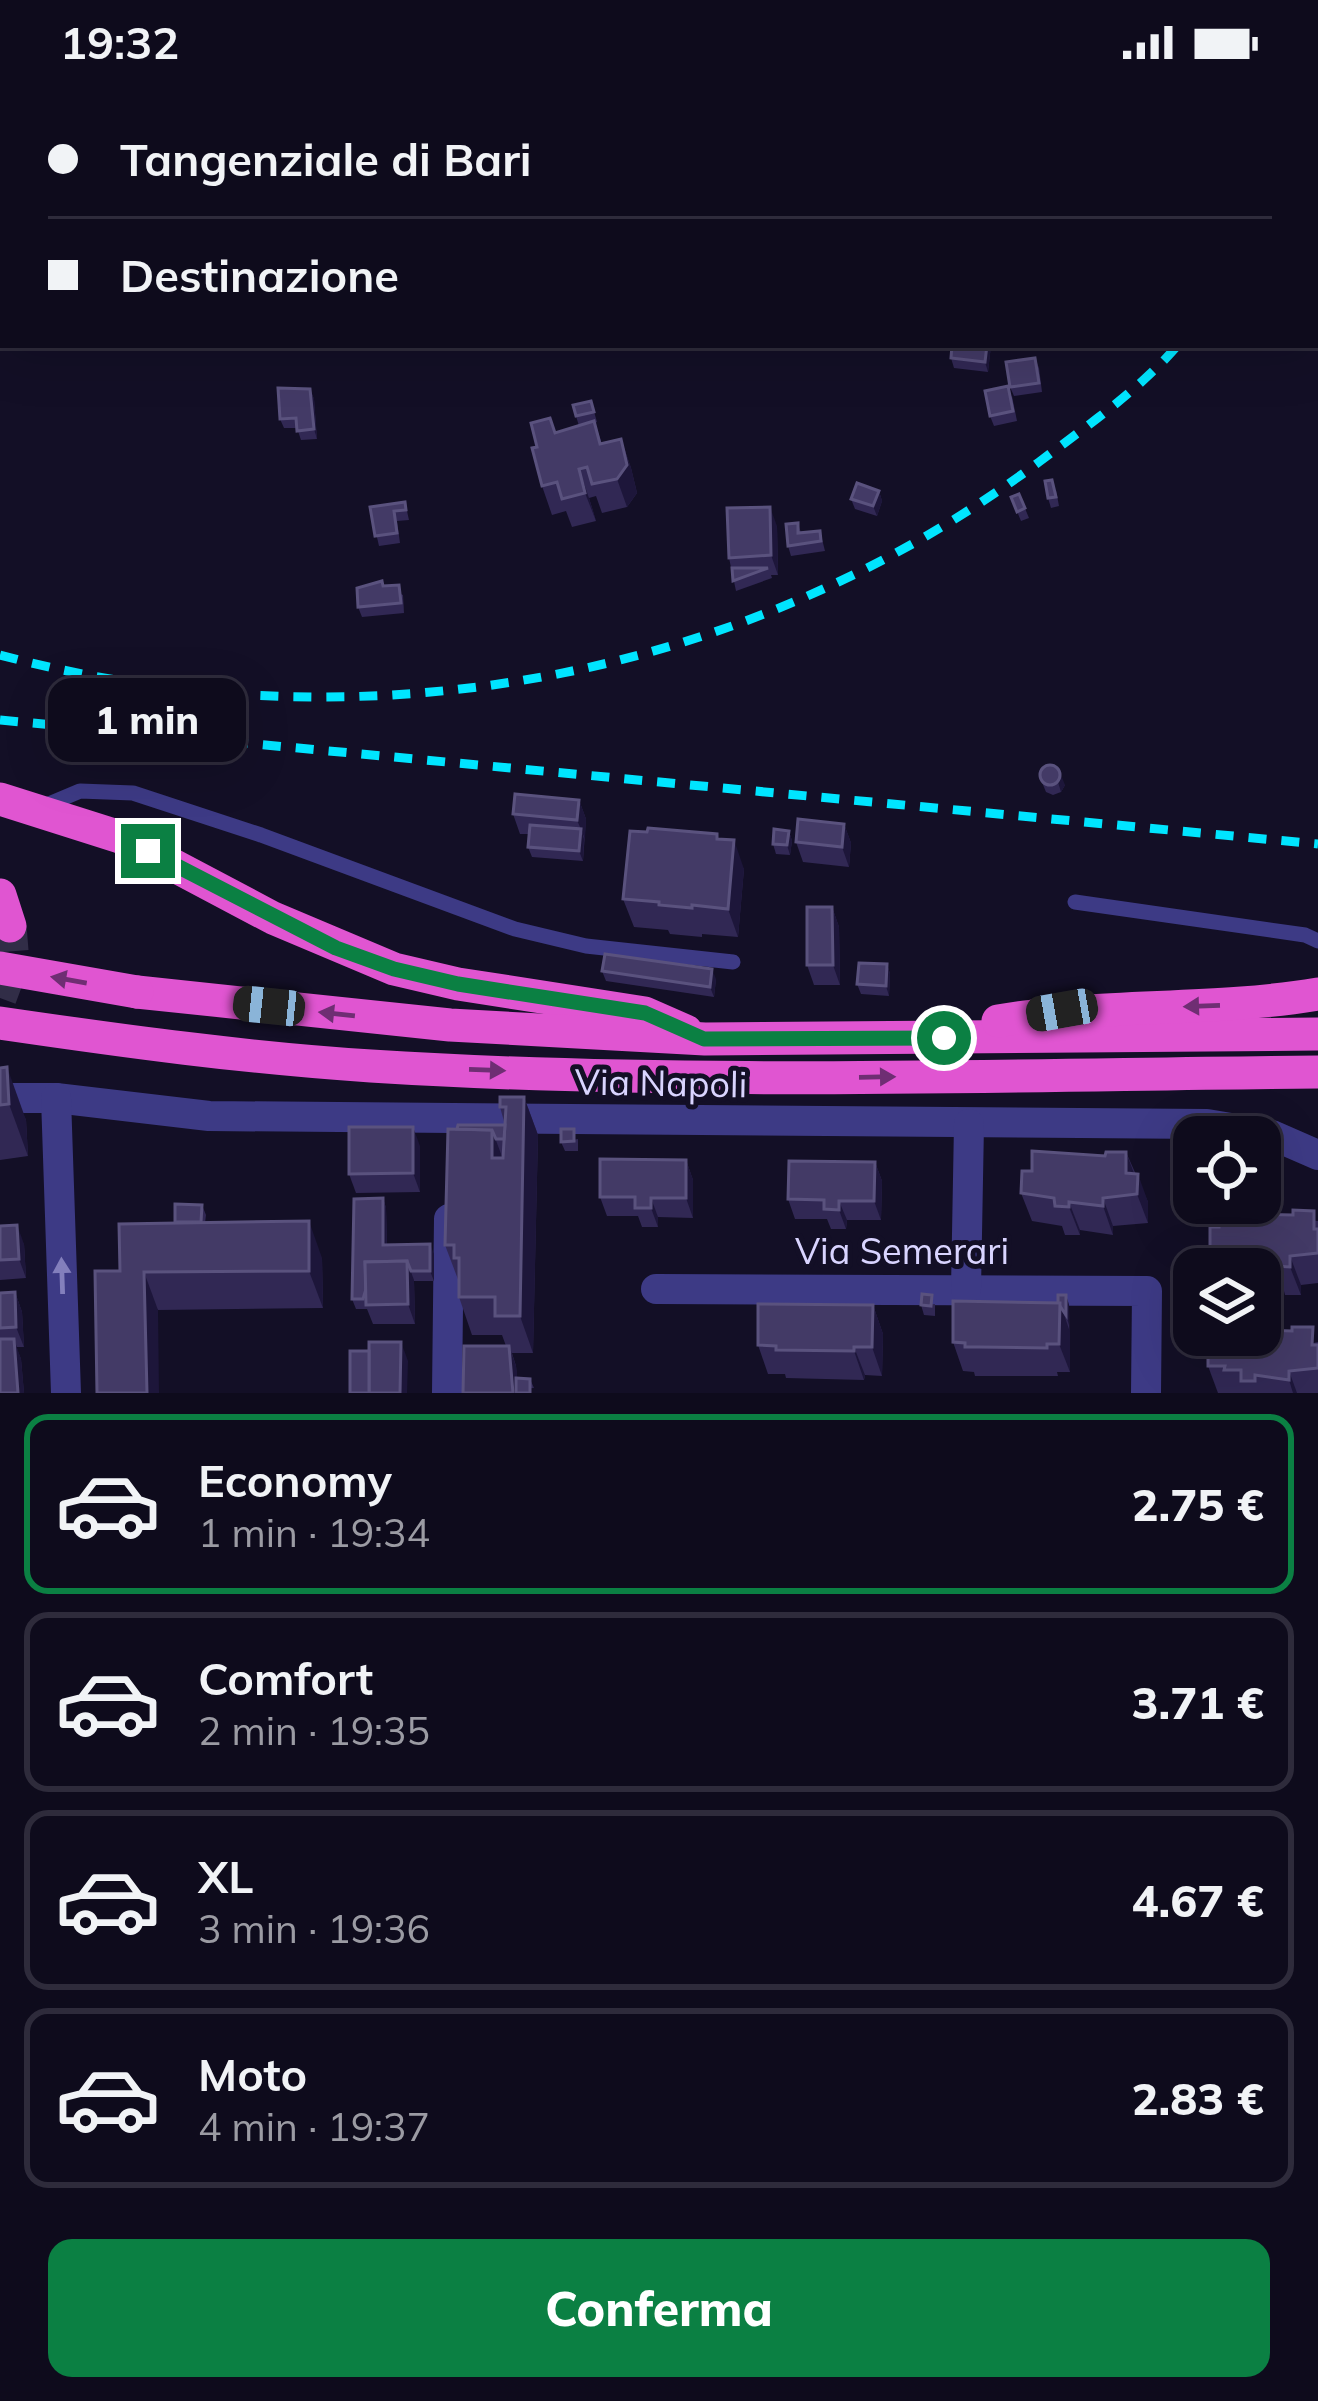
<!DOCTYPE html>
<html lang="it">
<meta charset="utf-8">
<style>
:root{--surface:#0e0b1c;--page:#1c1929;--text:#f1f3f6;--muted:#9b9ba3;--line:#2e2b3b;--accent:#0b8043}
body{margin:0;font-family:Mulish,sans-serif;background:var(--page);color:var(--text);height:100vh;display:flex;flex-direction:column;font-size:45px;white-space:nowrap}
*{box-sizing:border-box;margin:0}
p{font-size:39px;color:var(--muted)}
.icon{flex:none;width:66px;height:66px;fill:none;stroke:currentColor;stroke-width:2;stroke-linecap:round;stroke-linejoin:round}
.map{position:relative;height:1309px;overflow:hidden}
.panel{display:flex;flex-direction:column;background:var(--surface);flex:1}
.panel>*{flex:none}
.banner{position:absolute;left:0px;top:0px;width:1320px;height:264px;box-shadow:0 12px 48px #0002,0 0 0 3px var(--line);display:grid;align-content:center;height:264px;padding:0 48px;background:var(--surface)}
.tools{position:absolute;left:1173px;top:1032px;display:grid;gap:24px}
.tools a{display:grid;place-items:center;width:108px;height:108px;border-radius:24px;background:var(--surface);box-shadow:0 12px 48px #0002,0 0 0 3px var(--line);font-size:60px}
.end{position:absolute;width:54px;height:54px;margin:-27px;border:15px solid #0b8043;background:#fff;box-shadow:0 0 0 6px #fff}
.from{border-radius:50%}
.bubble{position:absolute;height:84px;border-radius:24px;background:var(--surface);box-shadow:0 12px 48px #0002,0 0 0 3px var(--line);font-size:39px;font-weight:800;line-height:84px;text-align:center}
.car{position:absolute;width:36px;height:72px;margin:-36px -18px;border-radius:15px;box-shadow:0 0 9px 3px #0007;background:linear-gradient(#222 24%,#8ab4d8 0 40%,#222 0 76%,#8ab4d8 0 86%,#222 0)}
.banner b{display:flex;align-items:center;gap:42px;height:114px;font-size:45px}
.banner b+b{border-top:3px solid var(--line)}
.banner i{width:30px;height:30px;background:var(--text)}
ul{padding:21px 0 0;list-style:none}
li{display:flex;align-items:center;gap:36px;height:180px;margin:0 24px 18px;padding:0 24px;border:6px solid var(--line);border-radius:24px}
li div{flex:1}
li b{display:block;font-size:45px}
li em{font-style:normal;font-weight:800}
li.on{border-color:var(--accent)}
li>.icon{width:108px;height:108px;stroke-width:1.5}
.button{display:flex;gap:24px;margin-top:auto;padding:24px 48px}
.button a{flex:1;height:138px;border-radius:24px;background:var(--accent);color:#fff;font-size:48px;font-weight:800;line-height:138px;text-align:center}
.status{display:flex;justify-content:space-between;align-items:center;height:84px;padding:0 60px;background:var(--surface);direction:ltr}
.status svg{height:33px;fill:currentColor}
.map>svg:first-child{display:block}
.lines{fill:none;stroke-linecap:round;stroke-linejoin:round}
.trunk-tunnel{stroke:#312d47;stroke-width:33;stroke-dasharray:33 16;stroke-linecap:butt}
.service{stroke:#3d3a85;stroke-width:15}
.minor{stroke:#3d3a85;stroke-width:30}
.trunk{stroke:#e055d1;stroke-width:33}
.rail{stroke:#00e5ff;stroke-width:9;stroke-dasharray:18 15;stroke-linecap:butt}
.trunk-bridge{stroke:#e055d1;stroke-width:33}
.wall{fill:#312854}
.shaded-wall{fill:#1d163a}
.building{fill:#433a66;stroke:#5a527e;stroke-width:3}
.oneway{fill:#6f2e73}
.oneway2{fill:#837fbc}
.route{stroke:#0b8043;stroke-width:15}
.labels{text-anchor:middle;stroke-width:10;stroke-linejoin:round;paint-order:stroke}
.street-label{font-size:36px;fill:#d9d4ff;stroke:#130f26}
</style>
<div class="status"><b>19:32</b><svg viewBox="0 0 49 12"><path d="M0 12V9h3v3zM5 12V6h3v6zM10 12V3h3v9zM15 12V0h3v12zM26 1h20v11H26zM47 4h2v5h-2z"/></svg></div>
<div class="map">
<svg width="1318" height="1309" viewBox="0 0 1318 1309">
<rect width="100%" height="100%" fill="#130f26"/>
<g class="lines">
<polyline class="trunk-tunnel" points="0,914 13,879 10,842"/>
<g class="service">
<polyline points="42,723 80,707 133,709 261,751 515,845 586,862 733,878"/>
<polyline points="1075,818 1305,851 1318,857"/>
</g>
<g class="minor">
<polyline points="0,1014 56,1014 209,1032 1207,1040 1272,1051 1318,1071"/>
<polyline points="56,1014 66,1309"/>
<polyline points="656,1205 1147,1207 1146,1309"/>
<polyline points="966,1205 969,1040"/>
<polyline points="447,1309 449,1135"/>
</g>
<g class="trunk">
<polyline points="0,715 120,753 273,834 394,885 458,900 645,929 686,947"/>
<polyline points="0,811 10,842"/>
<polyline points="137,908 450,941 705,955 1318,950"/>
<path d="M998 937C1104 919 1212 928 1318 910"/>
<path d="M0 939C123 957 247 974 371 982 686 1002 1003 991 1318 988"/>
</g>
<g class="rail">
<polyline points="0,6 3,6"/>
<polyline points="1317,65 1318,63"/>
<polyline points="1317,92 1318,90"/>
<polyline points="1317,152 1318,152"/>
<path d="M0 571C357 666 741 599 1039 378 1087 342 1139 306 1178 261"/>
<polyline points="0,636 1318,760"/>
</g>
<polyline class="trunk-bridge" points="0,884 137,908"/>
</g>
<g class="wall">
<polygon points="991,261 988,288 954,284 951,274"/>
<polygon points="1035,274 1039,284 1042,308 1014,312 1010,303"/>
<polygon points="310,305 314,315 317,355 301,356 297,344 284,344 280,335"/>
<polygon points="1012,312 1017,337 994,342 990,332"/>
<polygon points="591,317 597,338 595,339 602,360 621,355 631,384 637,409 627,423 602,429 596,412 589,414 596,437 572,443 566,427 552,431 542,402 537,363 550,334 556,349 579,342 576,332"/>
<polygon points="1056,406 1059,422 1051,424 1048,414"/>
<polygon points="879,407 882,417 877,432 855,425 851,415"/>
<polygon points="1019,410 1029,434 1021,437 1011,413"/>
<polygon points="405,418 409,436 397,437 400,459 379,462 370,423"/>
<polygon points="798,439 801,449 820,447 825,467 791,472 788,462"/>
<polygon points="777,442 778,491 771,491 772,494 736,507 729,474"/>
<polygon points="384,502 403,511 404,529 362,533 358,523"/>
<polygon points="1039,691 1065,701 1061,708 1053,711 1046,708"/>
<polygon points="579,716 586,735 583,777 532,773 528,763 530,750 520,750 513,730"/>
<polygon points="844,740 851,759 849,783 803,778 796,758"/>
<polygon points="789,747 792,757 790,771 776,770 773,760"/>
<polygon points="719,755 744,785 738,853 702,850 702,853 670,850 668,846 634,843 623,815"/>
<polygon points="832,823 839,843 840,901 814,901 807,881"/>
<polygon points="887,880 890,890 889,912 861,910 857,900"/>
<polygon points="602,887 716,895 714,913 606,897"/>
<polygon points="0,984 26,1036 28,1072 0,1076"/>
<polygon points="524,1013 538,1051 533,1269 512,1269 516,1282 517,1294 530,1295 534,1304 463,1309 506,1262 502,1251 472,1251 459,1213 459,1198 445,1161 448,1045 505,1041 500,1023"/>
<polygon points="578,1055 578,1067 565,1067 561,1058"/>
<polygon points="420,1062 420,1108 356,1109 349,1090"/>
<polygon points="1126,1068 1148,1118 1148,1139 1113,1142 1113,1151 1080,1146 1080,1151 1065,1151 1062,1142 1032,1137 1021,1109 1032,1087"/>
<polygon points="686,1076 693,1096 693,1134 658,1133 658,1143 642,1143 638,1132 607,1132 600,1113"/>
<polygon points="875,1078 882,1097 881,1136 847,1136 846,1145 831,1145 827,1135 795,1135 788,1115"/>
<polygon points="383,1114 386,1124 387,1161 434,1170 434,1197 414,1197 415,1240 373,1240 367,1225 356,1225 352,1215"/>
<polygon points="202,1121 206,1131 205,1139 322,1174 323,1224 158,1226 120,1187 175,1139"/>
<polygon points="1241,1126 1242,1130 1318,1137 1318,1199 1301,1201 1301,1211 1285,1211 1284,1207 1260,1210 1260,1185 1216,1185 1210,1167 1219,1143"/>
<polygon points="0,1142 24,1160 26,1194 0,1196"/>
<polygon points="15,1208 22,1228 24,1263 16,1263 21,1275 24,1309 0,1309 0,1209"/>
<polygon points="1066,1211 1069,1221 1070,1288 1057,1288 1058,1292 975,1292 974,1288 963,1287 953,1258 1058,1219"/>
<polygon points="935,1220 935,1232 924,1231 921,1221"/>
<polygon points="873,1221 883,1250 882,1292 865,1291 864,1296 786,1294 785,1290 768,1290 758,1261"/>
<polygon points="1318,1258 1318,1309 1218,1309 1208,1282"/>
</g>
<g class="shaded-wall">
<polygon points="987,261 991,261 988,288 985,278"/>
<polygon points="310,305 314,315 317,355 314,345"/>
<polygon points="621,355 631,384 637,409 627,423 617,395"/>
<polygon points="579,385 589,414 596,437 585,409"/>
<polygon points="879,407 882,417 877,432 873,422"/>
<polygon points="770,423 777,442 778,491 771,471"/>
<polygon points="1061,691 1065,701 1061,708 1058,698"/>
<polygon points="579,716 586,735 585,755 577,736"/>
<polygon points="844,740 851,759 849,783 842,763"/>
<polygon points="581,745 584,755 583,777 579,767"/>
<polygon points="789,747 792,757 790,771 787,761"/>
<polygon points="734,756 744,785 738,853 728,825"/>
<polygon points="832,823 839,843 840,901 833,881"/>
<polygon points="887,880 890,890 889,912 886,902"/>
<polygon points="712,885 716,895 714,913 710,903"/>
<polygon points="7,983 26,1036 28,1072 9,1020"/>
<polygon points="524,1013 538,1051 533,1269 520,1232"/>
<polygon points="413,1043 420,1062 420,1108 413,1089"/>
<polygon points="492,1046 506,1083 492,1074"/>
<polygon points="1126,1068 1137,1097 1126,1089"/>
<polygon points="686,1076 693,1096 693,1134 686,1114"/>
<polygon points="875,1078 882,1097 881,1136 874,1117"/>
<polygon points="1138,1090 1148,1118 1148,1139 1137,1110"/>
<polygon points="383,1114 386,1124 387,1171 383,1161"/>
<polygon points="651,1114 658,1133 658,1143 651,1124"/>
<polygon points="1103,1114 1113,1142 1113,1151 1103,1122"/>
<polygon points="839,1117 847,1136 846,1145 839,1126"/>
<polygon points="1069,1118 1080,1146 1080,1151 1069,1123"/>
<polygon points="309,1137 322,1174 323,1224 309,1187"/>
<polygon points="17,1141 24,1160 26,1194 19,1175"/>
<polygon points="430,1160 434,1170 434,1197 430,1187"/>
<polygon points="1290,1172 1301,1201 1301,1211 1290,1183"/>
<polygon points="407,1177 414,1196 415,1240 408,1220"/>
<polygon points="144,1188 158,1226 159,1309 147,1309"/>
<polygon points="15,1208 22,1228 24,1263 16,1243"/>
<polygon points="1066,1211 1069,1221 1069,1241 1066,1231"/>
<polygon points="1060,1219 1070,1248 1070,1288 1059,1260"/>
<polygon points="873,1221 883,1250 882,1292 872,1263"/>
<polygon points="14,1255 21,1275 24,1309 18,1309"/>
<polygon points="401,1258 408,1277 407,1309 400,1309"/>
<polygon points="509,1262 516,1282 519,1309 513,1309"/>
<polygon points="854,1263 865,1291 864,1296 854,1267"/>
<polygon points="1289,1287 1297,1309 1293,1309 1289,1296"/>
</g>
<g class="building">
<polygon points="952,261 987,261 985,278 951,274"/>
<polygon points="1035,274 1039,299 1010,303 1006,278"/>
<polygon points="1008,302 1013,327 990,332 985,307"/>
<polygon points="278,304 310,305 314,345 297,347 296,334 280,335"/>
<polygon points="591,317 594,328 576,332 573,321"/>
<polygon points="550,334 555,349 594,337 600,360 621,355 627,381 617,395 592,400 587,383 579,385 585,409 562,415 557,398 542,402 532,364 537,363 531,339"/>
<polygon points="1052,396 1056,413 1048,414 1045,397"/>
<polygon points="857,399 879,407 873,422 851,415"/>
<polygon points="1019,410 1025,424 1017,428 1011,413"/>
<polygon points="405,418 406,426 394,427 397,449 375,452 370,423"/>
<polygon points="770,423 771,471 729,474 727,424"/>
<polygon points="798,439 798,449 820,447 821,457 788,462 786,440"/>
<polygon points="732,484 768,484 733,497"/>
<polygon points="382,497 383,502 399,501 401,519 358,523 357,504"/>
<circle cx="1050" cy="691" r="10"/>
<polygon points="515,710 579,716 577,736 513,730"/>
<polygon points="798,735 844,740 842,763 796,758"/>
<polygon points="530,741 581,745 579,767 528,763"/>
<polygon points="648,744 717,750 717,755 734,756 728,825 692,821 692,824 659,821 659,818 623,815 630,747 647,748"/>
<polygon points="774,745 789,747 787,761 773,760"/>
<polygon points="807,823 832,823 833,881 807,881"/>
<polygon points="605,870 712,885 710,903 602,887"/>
<polygon points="859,879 887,880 886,902 857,900"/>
<polygon points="7,983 9,1020 0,1021 0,984"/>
<polygon points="500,1013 524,1013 520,1232 495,1232 495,1213 459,1213 459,1174 454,1174 454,1161 445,1161 448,1045 492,1046 492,1074 503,1074 506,1023 500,1023"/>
<polygon points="458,1041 505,1041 504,1055 496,1055 492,1046 457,1045"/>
<polygon points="349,1043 413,1043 413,1089 349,1090"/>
<polygon points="561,1045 574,1045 574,1057 561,1058"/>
<polygon points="1032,1067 1105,1072 1106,1068 1126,1068 1126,1089 1138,1090 1137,1110 1103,1114 1103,1122 1069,1118 1069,1123 1055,1122 1054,1114 1021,1109 1022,1087 1032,1087"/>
<polygon points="600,1075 686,1076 686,1114 651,1114 651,1124 635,1124 635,1113 600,1113"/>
<polygon points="789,1077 875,1078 874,1117 839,1117 839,1126 824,1125 824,1116 788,1115"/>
<polygon points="383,1114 383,1161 430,1160 430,1187 411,1187 407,1177 365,1178 366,1205 363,1215 352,1215 354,1115"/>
<polygon points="175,1120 202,1121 201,1138 175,1138"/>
<polygon points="1219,1126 1241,1126 1241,1130 1293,1131 1293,1126 1314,1127 1314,1145 1318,1145 1318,1169 1290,1172 1290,1183 1275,1182 1275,1178 1241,1182 1242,1172 1210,1167 1210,1143 1219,1143"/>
<polygon points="309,1137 309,1187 144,1188 147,1309 97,1309 95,1187 120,1187 119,1140"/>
<polygon points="17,1141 19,1175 0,1176 0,1142"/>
<polygon points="407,1177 408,1220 366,1221 365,1178"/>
<polygon points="15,1208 16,1243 0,1244 0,1209"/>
<polygon points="922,1210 932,1211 931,1222 921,1221"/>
<polygon points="1058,1211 1066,1211 1066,1231 1058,1219"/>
<polygon points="953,1217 1060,1219 1059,1260 1047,1260 1047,1264 979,1263 965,1263 965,1259 953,1258"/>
<polygon points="758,1220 873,1221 872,1263 854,1263 854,1267 776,1266 776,1262 758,1261"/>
<polygon points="1292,1243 1313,1243 1312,1261 1318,1261 1318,1284 1289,1287 1289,1296 1255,1291 1255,1297 1241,1297 1241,1286 1224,1286 1225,1282 1208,1282 1208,1259 1218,1259 1218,1251 1260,1251 1260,1246 1292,1247"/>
<polygon points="0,1255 14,1255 18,1309 0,1309"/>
<polygon points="369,1258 401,1258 400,1309 369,1309"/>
<polygon points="464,1262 509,1262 513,1309 463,1309"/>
<rect x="350" y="1267" width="19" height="42"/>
<polygon points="516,1294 530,1295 530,1309 516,1309"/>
</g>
<defs><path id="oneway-solid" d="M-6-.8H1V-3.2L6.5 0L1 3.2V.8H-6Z" transform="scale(3)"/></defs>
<g class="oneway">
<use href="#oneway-solid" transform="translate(69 896) rotate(-170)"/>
<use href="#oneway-solid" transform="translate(1202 922) rotate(178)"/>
<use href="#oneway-solid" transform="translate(337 930) rotate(-174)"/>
<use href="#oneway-solid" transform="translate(487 986) rotate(2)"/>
<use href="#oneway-solid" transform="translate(877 993) rotate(-1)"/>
</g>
<use class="oneway2" href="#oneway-solid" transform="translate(62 1192) rotate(-92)"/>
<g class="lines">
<polyline class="route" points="148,767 336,864 394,885 458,900 645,929 704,955 944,954"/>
</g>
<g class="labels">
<g class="street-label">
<text transform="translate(661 999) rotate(1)" y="13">Via Napoli</text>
<text x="902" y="1180">Via Semerari</text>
</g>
</g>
</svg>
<div class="tools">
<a><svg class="icon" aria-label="locate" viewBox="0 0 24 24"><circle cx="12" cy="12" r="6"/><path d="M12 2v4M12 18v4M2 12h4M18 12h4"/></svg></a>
<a><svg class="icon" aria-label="layers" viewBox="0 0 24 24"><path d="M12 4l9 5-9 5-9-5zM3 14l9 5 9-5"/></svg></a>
</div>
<i class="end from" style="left:944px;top:954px"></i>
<i class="end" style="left:148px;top:767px"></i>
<div class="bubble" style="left:48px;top:594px;width:198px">1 min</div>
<i class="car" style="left:269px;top:922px;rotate:276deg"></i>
<i class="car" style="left:1062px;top:926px;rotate:260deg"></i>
<div class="banner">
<b><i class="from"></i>Tangenziale di Bari</b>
<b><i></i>Destinazione</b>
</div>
</div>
<section class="panel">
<ul>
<li class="on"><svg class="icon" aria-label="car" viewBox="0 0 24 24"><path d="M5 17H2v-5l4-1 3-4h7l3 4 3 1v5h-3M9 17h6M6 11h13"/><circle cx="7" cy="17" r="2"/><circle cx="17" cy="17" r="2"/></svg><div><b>Economy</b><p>1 min · 19:34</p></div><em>2.75 €</em></li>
<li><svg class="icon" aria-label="car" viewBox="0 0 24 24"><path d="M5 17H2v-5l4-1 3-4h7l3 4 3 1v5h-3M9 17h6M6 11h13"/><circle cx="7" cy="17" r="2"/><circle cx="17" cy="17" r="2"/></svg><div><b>Comfort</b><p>2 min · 19:35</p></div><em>3.71 €</em></li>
<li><svg class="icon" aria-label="car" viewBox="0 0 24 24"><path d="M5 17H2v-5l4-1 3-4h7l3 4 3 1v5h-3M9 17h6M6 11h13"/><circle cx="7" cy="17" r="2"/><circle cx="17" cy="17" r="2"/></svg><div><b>XL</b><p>3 min · 19:36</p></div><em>4.67 €</em></li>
<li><svg class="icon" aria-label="car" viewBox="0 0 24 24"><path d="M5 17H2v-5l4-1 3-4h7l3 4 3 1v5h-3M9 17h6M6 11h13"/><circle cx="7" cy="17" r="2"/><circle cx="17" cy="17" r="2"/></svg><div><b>Moto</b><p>4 min · 19:37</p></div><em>2.83 €</em></li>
</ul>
<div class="button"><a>Conferma</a></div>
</section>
